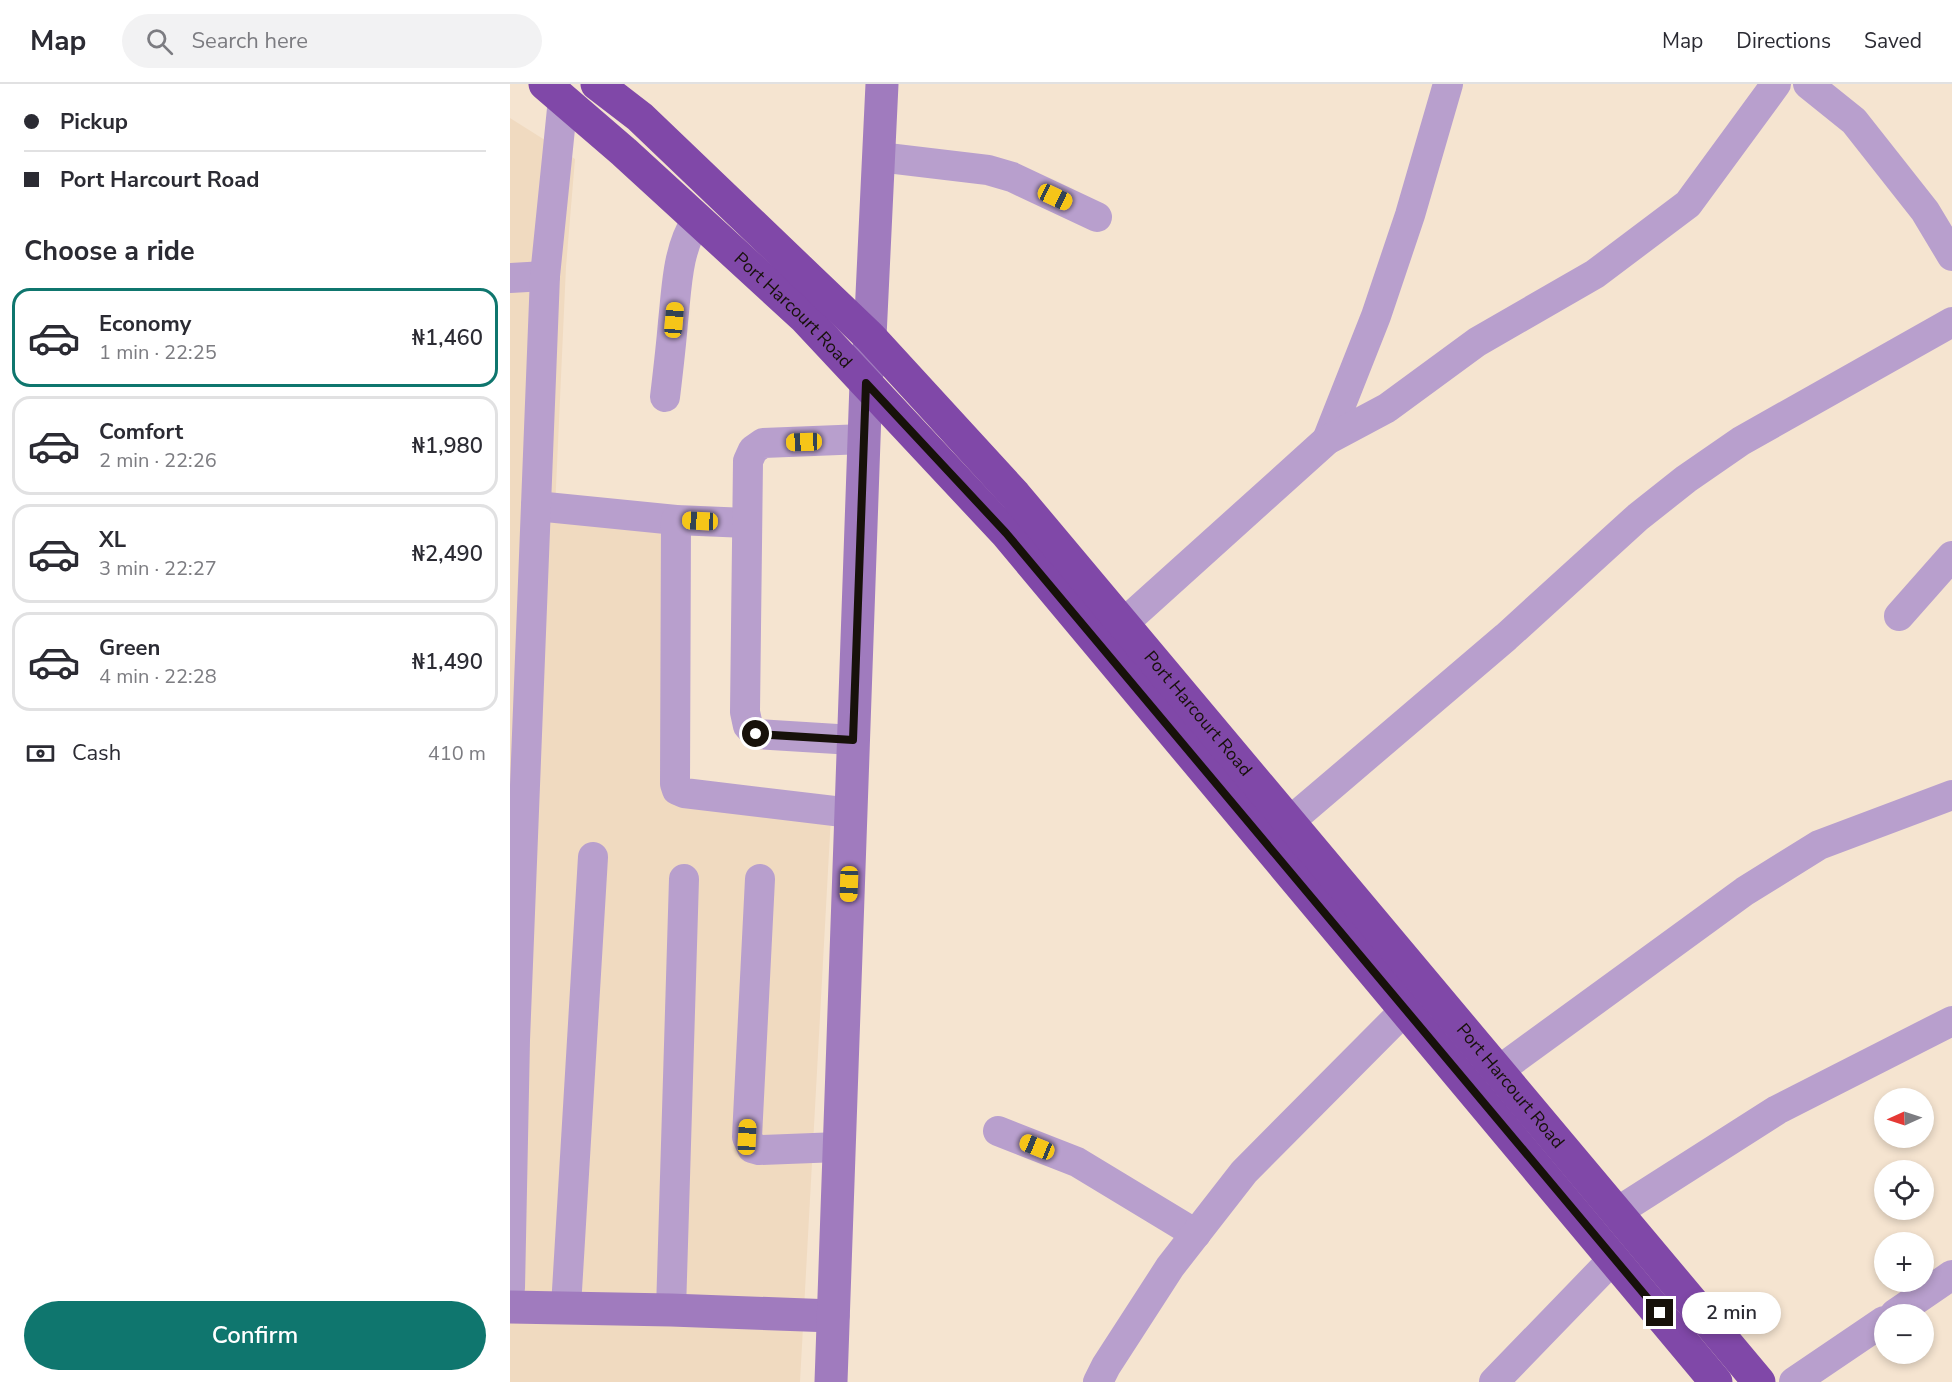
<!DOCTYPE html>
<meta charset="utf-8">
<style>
:root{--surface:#fff;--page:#f2f2f3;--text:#2b2b33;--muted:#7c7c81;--line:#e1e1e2;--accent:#0f766e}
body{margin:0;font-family:"Nunito Sans",sans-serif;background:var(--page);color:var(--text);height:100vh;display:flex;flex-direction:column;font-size:22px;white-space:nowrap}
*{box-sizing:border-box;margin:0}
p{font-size:20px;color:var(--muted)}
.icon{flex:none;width:33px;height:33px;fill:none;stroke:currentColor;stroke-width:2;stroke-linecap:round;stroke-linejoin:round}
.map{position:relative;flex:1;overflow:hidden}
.side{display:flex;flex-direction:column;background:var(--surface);width:510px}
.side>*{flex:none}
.guide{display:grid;align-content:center;height:132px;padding:0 24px;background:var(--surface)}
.needle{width:39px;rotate:267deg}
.controls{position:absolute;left:1364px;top:1004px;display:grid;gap:12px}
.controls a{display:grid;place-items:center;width:60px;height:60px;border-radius:50%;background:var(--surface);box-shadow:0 3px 9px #0003;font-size:30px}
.end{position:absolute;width:27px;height:27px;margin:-14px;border:8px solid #17110a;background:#fff;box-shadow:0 0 0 3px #fff}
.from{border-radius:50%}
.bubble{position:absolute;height:42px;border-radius:21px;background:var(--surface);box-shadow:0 3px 9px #0003;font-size:20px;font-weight:600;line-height:42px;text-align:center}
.car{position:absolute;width:18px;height:36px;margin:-18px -9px;border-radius:8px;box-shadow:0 0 4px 2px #0007;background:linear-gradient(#f5c518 24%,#345 0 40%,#f5c518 0 76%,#345 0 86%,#f5c518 0)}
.guide b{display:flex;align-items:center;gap:21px;height:57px;font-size:22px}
.guide b+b{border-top:2px solid var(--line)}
.guide i{width:15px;height:15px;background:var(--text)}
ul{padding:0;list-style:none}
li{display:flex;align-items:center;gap:18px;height:99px;margin:0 12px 9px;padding:0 12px;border:3px solid var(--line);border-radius:18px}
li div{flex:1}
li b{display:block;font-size:22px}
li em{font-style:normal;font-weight:600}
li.current{border-color:var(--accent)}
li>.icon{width:54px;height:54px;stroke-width:1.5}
h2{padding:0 24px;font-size:27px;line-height:72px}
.pay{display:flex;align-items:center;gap:15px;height:66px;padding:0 24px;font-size:22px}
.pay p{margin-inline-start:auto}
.primary-button{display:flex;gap:12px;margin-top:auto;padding:12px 24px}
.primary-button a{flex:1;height:69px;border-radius:36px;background:var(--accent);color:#fff;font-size:24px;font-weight:600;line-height:69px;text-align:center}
header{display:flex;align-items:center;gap:36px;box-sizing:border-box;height:84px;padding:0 30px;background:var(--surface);border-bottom:2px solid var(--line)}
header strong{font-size:28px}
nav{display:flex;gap:33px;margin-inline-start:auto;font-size:21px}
.search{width:420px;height:54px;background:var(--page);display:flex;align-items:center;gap:15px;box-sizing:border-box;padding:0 21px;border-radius:33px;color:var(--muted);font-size:22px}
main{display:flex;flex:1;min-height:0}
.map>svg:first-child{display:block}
.built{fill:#f0dac0}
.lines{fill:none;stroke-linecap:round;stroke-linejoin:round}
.street{stroke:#b89fcd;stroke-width:30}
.secondary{stroke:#a07bbe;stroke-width:33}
.highway{stroke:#8048a8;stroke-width:33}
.route{stroke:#17110a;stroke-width:8}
.labels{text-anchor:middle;stroke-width:6;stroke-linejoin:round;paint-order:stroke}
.street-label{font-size:18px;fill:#17110a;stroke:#fdf3e7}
</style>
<header>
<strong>Map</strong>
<div class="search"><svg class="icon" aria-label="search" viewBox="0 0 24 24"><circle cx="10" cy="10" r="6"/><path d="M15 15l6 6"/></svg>Search here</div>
<nav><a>Map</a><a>Directions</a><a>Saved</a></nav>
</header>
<main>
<section class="side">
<div class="guide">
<b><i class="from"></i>Pickup</b>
<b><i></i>Port Harcourt Road</b>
</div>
<h2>Choose a ride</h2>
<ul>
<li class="current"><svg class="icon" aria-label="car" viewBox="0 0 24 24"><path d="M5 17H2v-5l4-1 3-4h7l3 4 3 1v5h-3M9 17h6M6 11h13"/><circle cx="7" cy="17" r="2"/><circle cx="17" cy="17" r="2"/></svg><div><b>Economy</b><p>1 min · 22:25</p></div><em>₦1,460</em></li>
<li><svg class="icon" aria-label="car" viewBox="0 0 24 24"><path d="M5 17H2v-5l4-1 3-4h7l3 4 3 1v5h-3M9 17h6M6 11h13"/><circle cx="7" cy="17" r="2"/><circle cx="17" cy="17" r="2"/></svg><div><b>Comfort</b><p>2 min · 22:26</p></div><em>₦1,980</em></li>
<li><svg class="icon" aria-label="car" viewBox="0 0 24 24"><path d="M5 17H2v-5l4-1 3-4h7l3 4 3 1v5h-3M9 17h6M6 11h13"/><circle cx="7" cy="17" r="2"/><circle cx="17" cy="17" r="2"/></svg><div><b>XL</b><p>3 min · 22:27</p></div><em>₦2,490</em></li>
<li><svg class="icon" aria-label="car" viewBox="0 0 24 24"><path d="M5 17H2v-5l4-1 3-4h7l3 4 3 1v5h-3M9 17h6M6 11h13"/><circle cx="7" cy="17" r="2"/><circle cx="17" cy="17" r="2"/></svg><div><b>Green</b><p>4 min · 22:28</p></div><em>₦1,490</em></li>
</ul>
<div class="pay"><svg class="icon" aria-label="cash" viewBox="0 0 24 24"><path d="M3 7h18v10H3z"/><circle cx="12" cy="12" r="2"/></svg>Cash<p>410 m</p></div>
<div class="primary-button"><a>Confirm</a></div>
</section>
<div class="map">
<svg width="1442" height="1298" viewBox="0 0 1442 1298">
<rect width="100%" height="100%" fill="#f5e4d0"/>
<polygon class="built" points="0,34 65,75 56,183 45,425 165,441 160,706 321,732 290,1298 0,1298"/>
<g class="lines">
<g class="street">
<polyline points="1298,0 1344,37 1415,127 1442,172"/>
<polyline points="369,73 478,86 502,93 587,133"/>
<polyline points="0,194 35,192"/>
<path d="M155 313C158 288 161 263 163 238 167 202 167 166 187 135"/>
<polyline points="817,356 866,232 900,131 938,0"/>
<polyline points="26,422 166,436 237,439"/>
<polyline points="166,436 165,700 167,706 174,709 341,729"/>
<polyline points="1389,532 1442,472"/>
<polyline points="614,539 817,356 877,324 967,258 1085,190 1178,120 1266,0"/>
<polyline points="343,656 246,650 238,642 235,628 238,377 243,366 253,359 354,355"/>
<polyline points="779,738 996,553 1128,433 1176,395 1231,357 1442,238"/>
<polyline points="250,795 237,1053 242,1064 249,1066 329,1063"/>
<polyline points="988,987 1235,807 1309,761 1442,711"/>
<polyline points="488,1047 567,1078 686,1150"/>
<polyline points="1107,1128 1267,1026 1442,937"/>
<polyline points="0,1204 5,956 35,192 53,15"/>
<polyline points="56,1223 83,773"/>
<polyline points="161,1226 174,795"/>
<polyline points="1385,1230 1442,1191"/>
<polyline points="588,1298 596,1282 660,1183 734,1088 896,925"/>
<polyline points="984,1298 1104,1174"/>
<polyline points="1284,1298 1374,1237"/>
</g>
<g class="secondary">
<polyline points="0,1223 161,1226 323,1232"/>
<polyline points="321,1298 356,299 360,253 372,0"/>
</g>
<g class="highway">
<path id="s1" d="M35 0 114 68 294 233 496 449 1206 1298"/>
<path id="s2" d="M87 0 130 33 360 253 505 411 1249 1298"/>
</g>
</g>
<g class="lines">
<polyline class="route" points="246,650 343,656 356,299 496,449 1150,1229"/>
</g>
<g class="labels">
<g class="street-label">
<text dy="6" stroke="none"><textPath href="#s1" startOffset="336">Port Harcourt Road</textPath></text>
<text dy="6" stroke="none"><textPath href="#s2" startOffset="872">Port Harcourt Road</textPath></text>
<text dy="6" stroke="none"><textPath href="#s2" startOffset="1358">Port Harcourt Road</textPath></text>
</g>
</g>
</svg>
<div class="controls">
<a><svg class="needle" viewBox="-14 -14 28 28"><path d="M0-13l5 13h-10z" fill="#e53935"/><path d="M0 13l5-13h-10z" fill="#7c7c81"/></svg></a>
<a><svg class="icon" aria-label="locate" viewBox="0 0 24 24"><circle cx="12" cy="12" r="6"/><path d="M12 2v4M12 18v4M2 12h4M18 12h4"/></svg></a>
<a>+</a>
<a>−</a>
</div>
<i class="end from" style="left:246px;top:650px"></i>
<i class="end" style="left:1150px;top:1229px"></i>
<div class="bubble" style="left:1172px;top:1208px;width:99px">2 min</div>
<i class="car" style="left:545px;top:113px;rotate:115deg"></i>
<i class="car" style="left:164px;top:236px;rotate:5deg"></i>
<i class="car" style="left:294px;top:358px;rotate:268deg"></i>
<i class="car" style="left:190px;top:437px;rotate:273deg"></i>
<i class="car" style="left:339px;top:800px;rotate:182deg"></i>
<i class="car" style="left:237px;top:1053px;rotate:3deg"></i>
<i class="car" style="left:527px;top:1063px;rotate:292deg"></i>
</div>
</main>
